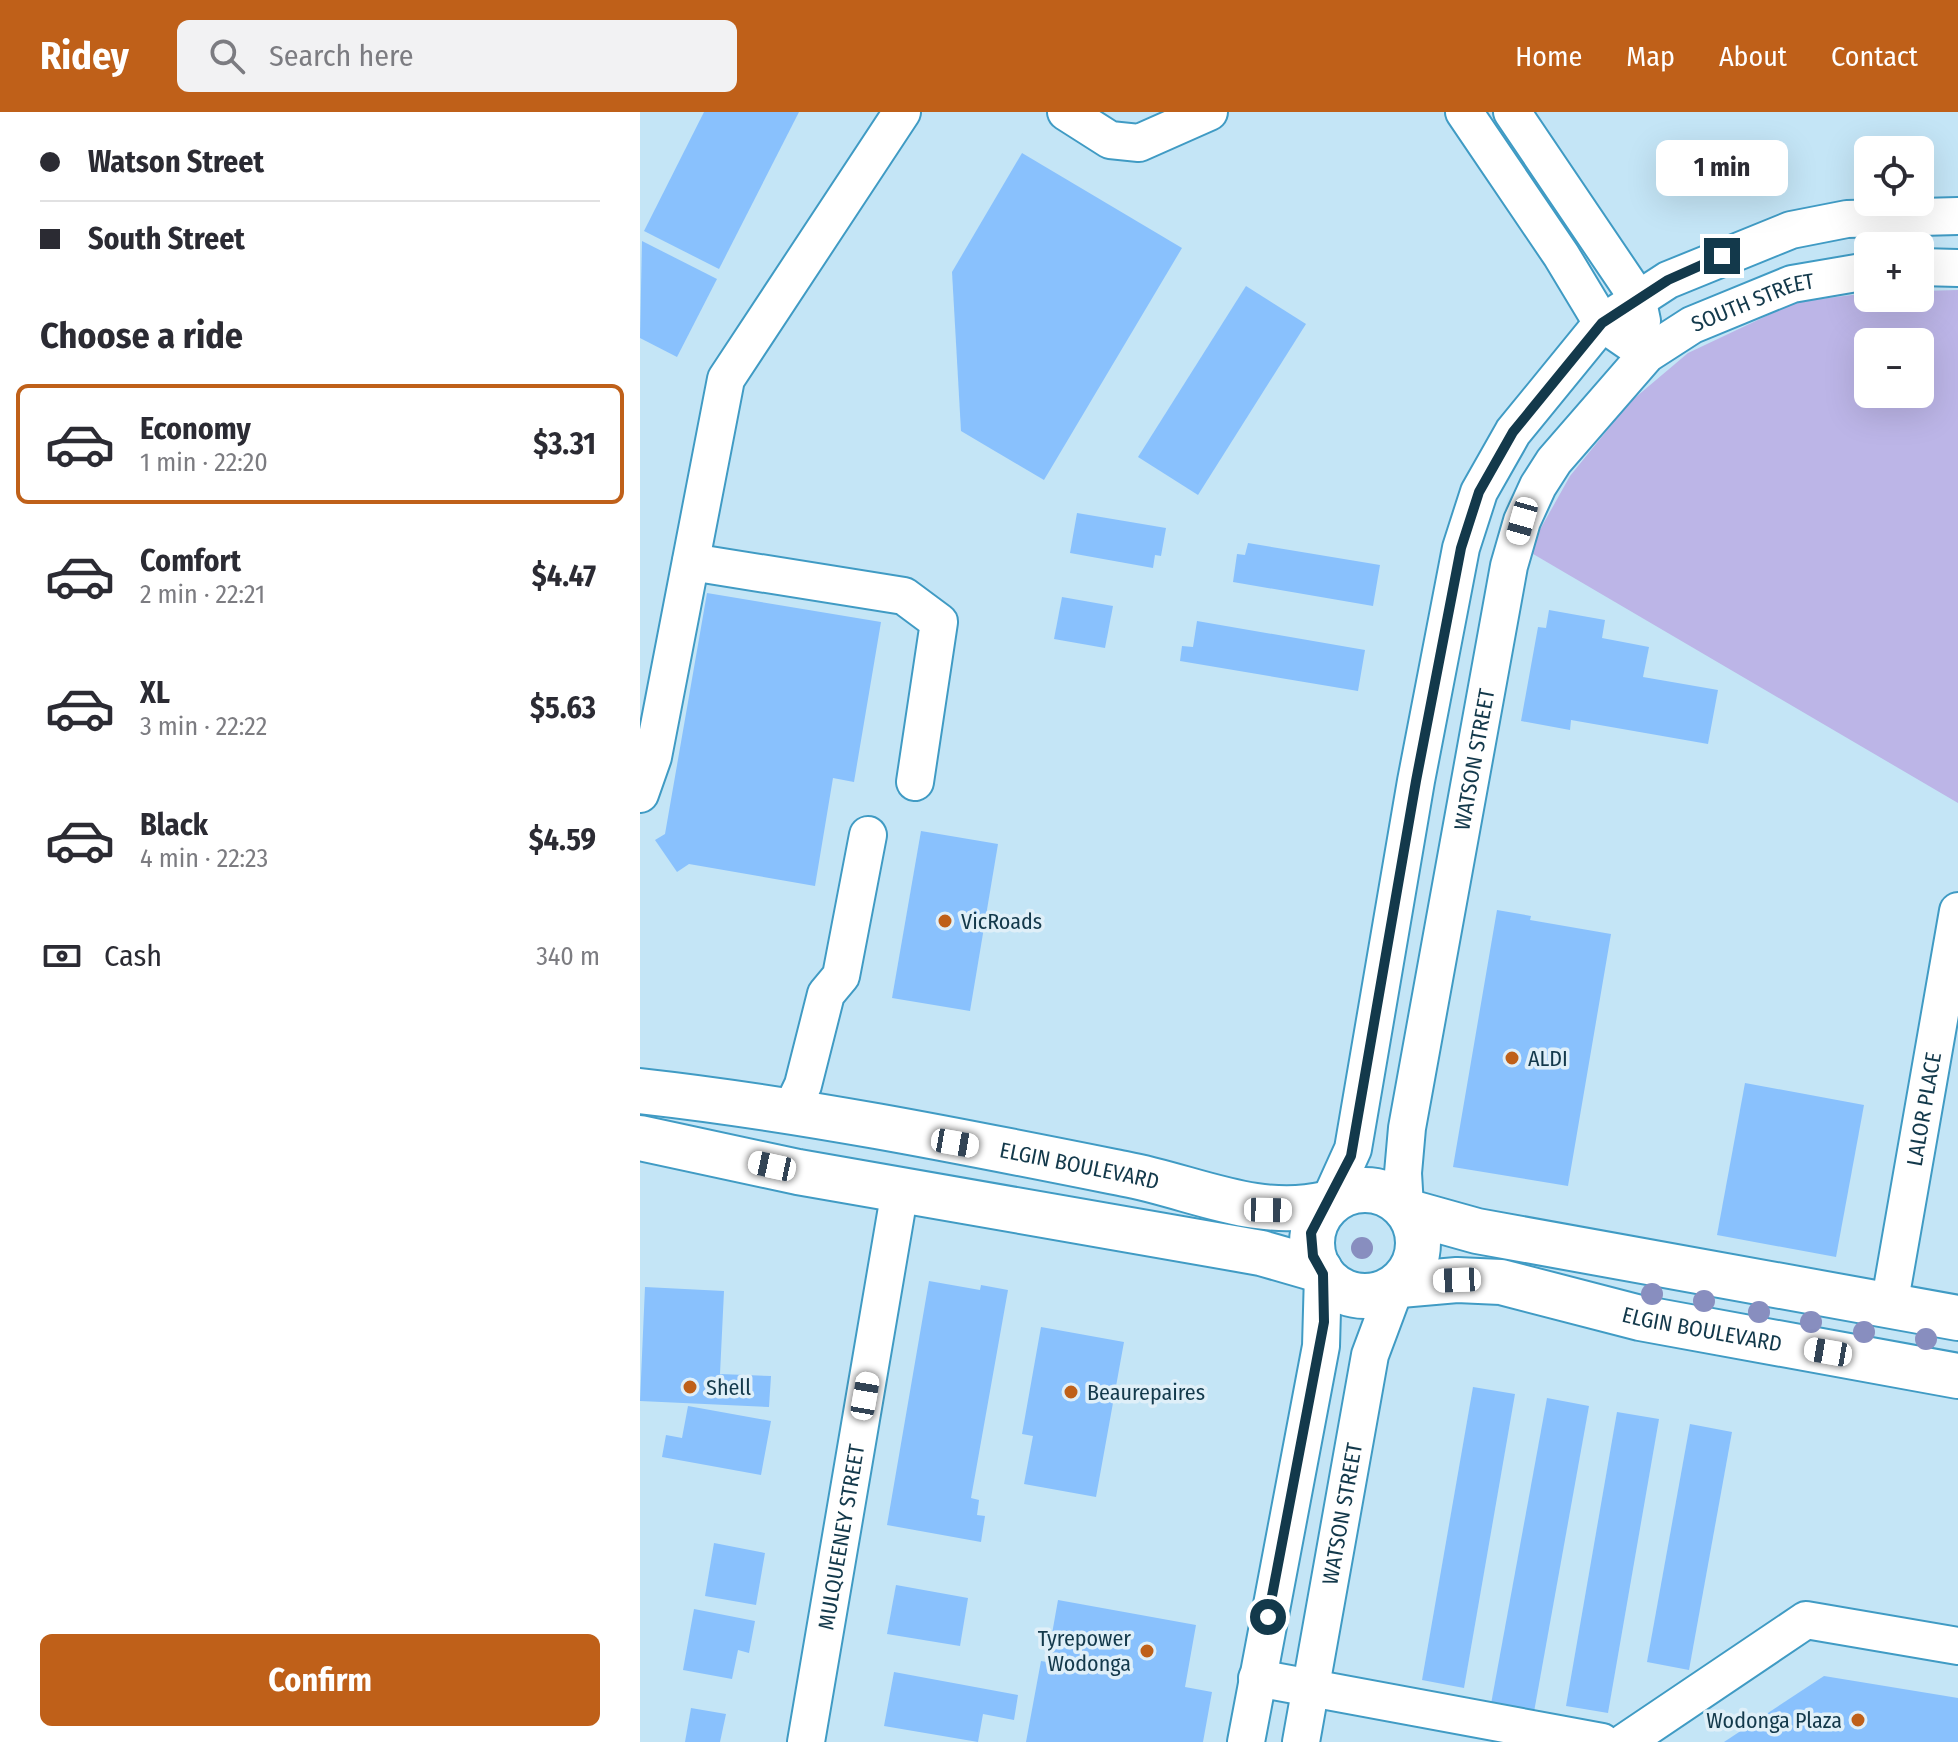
<!DOCTYPE html>
<meta charset="utf-8">
<style>
:root{--surface:#fff;--page:#f2f2f3;--text:#2b2b33;--muted:#7c7c81;--line:#e1e1e2;--accent:#bf6019}
body{margin:0;font-family:"Fira Sans Condensed",sans-serif;background:var(--page);color:var(--text);height:100vh;display:flex;flex-direction:column;font-size:30px;white-space:nowrap}
*{box-sizing:border-box;margin:0}
p{font-size:26px;color:var(--muted)}
.icon{flex:none;width:44px;height:44px;fill:none;stroke:currentColor;stroke-width:2;stroke-linecap:round;stroke-linejoin:round}
.map{position:relative;flex:1;overflow:hidden}
.details{display:flex;flex-direction:column;background:var(--surface);width:640px}
.details>*{flex:none}
.guide{display:grid;align-content:center;height:176px;padding:0 40px;background:var(--surface)}
.buttons{position:absolute;left:1214px;top:24px;display:grid;gap:16px}
.buttons a{display:grid;place-items:center;width:80px;height:80px;border-radius:12px;background:var(--surface);box-shadow:0 8px 32px #0002;font-size:40px}
.end{position:absolute;width:36px;height:36px;margin:-18px;border:10px solid #13394b;background:#fff;box-shadow:0 0 0 4px #fff}
.from{border-radius:50%}
.bubble{position:absolute;height:56px;border-radius:12px;background:var(--surface);box-shadow:0 8px 32px #0002;font-size:26px;font-weight:700;line-height:56px;text-align:center}
.car{position:absolute;width:24px;height:48px;margin:-24px -12px;border-radius:10px;box-shadow:0 0 6px 2px #0007;background:linear-gradient(#fff 24%,#345 0 40%,#fff 0 76%,#345 0 86%,#fff 0)}
.guide b{display:flex;align-items:center;gap:28px;height:76px;font-size:30px}
.guide b+b{border-top:2px solid var(--line)}
.guide i{width:20px;height:20px;background:var(--text)}
ul{padding:0;list-style:none}
li{display:flex;align-items:center;gap:24px;height:120px;margin:0 16px 12px;padding:0 24px;border:4px solid transparent;border-radius:12px}
li div{flex:1}
li b{display:block;font-size:30px}
li em{font-style:normal;font-weight:700}
li.on{border-color:var(--accent)}
li>.icon{width:72px;height:72px;stroke-width:1.5}
h2{padding:0 40px;font-size:36px;line-height:96px}
.pay{display:flex;align-items:center;gap:20px;height:88px;padding:0 40px;font-size:30px}
.pay p{margin-inline-start:auto}
.primary-button{display:flex;gap:16px;margin-top:auto;padding:16px 40px}
.primary-button a{flex:1;height:92px;border-radius:12px;background:var(--accent);color:#fff;font-size:32px;font-weight:700;line-height:92px;text-align:center}
header{display:flex;align-items:center;gap:48px;box-sizing:border-box;height:112px;padding:0 40px;background:var(--accent);color:#fff}
header strong{font-size:38px}
nav{display:flex;gap:44px;margin-inline-start:auto;font-size:28px}
.search{width:560px;height:72px;background:var(--page);display:flex;align-items:center;gap:20px;box-sizing:border-box;padding:0 28px;border-radius:12px;color:var(--muted);font-size:30px}
main{display:flex;flex:1;min-height:0}
.map>svg:first-child{display:block}
.green{fill:#bcb5e7;fill-rule:evenodd}
.building{fill:#89c1fd}
.lines{fill:none;stroke-linecap:round;stroke-linejoin:round}
.minor-casing{stroke:#409bc4;stroke-width:40}
.major-casing{stroke:#409bc4;stroke-width:48}
.minor{stroke:#fff;stroke-width:36}
.major{stroke:#fff;stroke-width:44}
.tree{fill:#888ebf}
.route{stroke:#13394b;stroke-width:10}
.poi-dot{fill:#bf6019;stroke:#dfeff8;stroke-width:3}
.labels{text-anchor:middle;stroke-width:7;stroke-linejoin:round;paint-order:stroke}
.street-label{font-size:22px;fill:#13394b;stroke:#dfeff8}
.poi-label{font-size:22px;fill:#13394b;stroke:#dfeff8;text-anchor:start}
</style>
<header>
<strong>Ridey</strong>
<div class="search"><svg class="icon" aria-label="search" viewBox="0 0 24 24"><circle cx="10" cy="10" r="6"/><path d="M15 15l6 6"/></svg>Search here</div>
<nav><a>Home</a><a>Map</a><a>About</a><a>Contact</a></nav>
</header>
<main>
<section class="details">
<div class="guide">
<b><i class="from"></i>Watson Street</b>
<b><i></i>South Street</b>
</div>
<h2>Choose a ride</h2>
<ul>
<li class="on"><svg class="icon" aria-label="car" viewBox="0 0 24 24"><path d="M5 17H2v-5l4-1 3-4h7l3 4 3 1v5h-3M9 17h6M6 11h13"/><circle cx="7" cy="17" r="2"/><circle cx="17" cy="17" r="2"/></svg><div><b>Economy</b><p>1 min · 22:20</p></div><em>$3.31</em></li>
<li><svg class="icon" aria-label="car" viewBox="0 0 24 24"><path d="M5 17H2v-5l4-1 3-4h7l3 4 3 1v5h-3M9 17h6M6 11h13"/><circle cx="7" cy="17" r="2"/><circle cx="17" cy="17" r="2"/></svg><div><b>Comfort</b><p>2 min · 22:21</p></div><em>$4.47</em></li>
<li><svg class="icon" aria-label="car" viewBox="0 0 24 24"><path d="M5 17H2v-5l4-1 3-4h7l3 4 3 1v5h-3M9 17h6M6 11h13"/><circle cx="7" cy="17" r="2"/><circle cx="17" cy="17" r="2"/></svg><div><b>XL</b><p>3 min · 22:22</p></div><em>$5.63</em></li>
<li><svg class="icon" aria-label="car" viewBox="0 0 24 24"><path d="M5 17H2v-5l4-1 3-4h7l3 4 3 1v5h-3M9 17h6M6 11h13"/><circle cx="7" cy="17" r="2"/><circle cx="17" cy="17" r="2"/></svg><div><b>Black</b><p>4 min · 22:23</p></div><em>$4.59</em></li>
</ul>
<div class="pay"><svg class="icon" aria-label="cash" viewBox="0 0 24 24"><path d="M3 7h18v10H3z"/><circle cx="12" cy="12" r="2"/></svg>Cash<p>340 m</p></div>
<div class="primary-button"><a>Confirm</a></div>
</section>
<div class="map">
<svg width="1318" height="1630" viewBox="0 0 1318 1630">
<rect width="100%" height="100%" fill="#c4e5f6"/>
<path class="green" d="M1318 178V691L888 439 930 364 990 290 1048 241 1156 190 1228 181V186H1280V179ZM1228 230H1280V282H1228Z"/>
<g class="building">
<polygon points="64,0 159,0 79,157 4,119"/>
<polygon points="382,41 542,136 404,368 321,319 312,160"/>
<polygon points="2,129 77,167 37,245 0,226"/>
<polygon points="606,174 666,212 558,383 498,345"/>
<polygon points="437,401 526,416 521,444 515,443 513,456 430,441"/>
<polygon points="608,431 740,453 733,494 593,470 597,442 605,443"/>
<polygon points="67,481 241,510 214,670 193,666 175,774 49,752 37,760 15,728 25,722"/>
<polygon points="422,485 473,494 465,536 414,527"/>
<polygon points="909,498 965,508 962,526 1009,535 1003,565 1078,578 1068,632 931,608 930,618 881,609 898,515 906,516"/>
<polygon points="557,509 725,538 718,579 540,549 542,534 553,535"/>
<polygon points="281,719 358,732 330,899 252,886"/>
<polygon points="857,798 891,804 890,808 971,822 928,1074 813,1055"/>
<polygon points="1105,971 1224,993 1196,1145 1077,1123"/>
<polygon points="289,1169 340,1178 341,1173 368,1178 331,1386 339,1388 337,1403 345,1404 341,1430 247,1413"/>
<polygon points="5,1175 84,1179 80,1262 131,1264 129,1295 0,1289"/>
<polygon points="401,1215 484,1230 456,1385 384,1372 393,1324 382,1322"/>
<polygon points="833,1275 875,1282 824,1576 782,1568"/>
<polygon points="907,1286 949,1294 894,1600 851,1592"/>
<polygon points="48,1294 131,1309 121,1363 22,1345 26,1323 42,1326"/>
<polygon points="977,1300 1019,1307 968,1601 926,1594"/>
<polygon points="1050,1312 1092,1320 1049,1558 1007,1550"/>
<polygon points="74,1431 125,1441 116,1493 65,1484"/>
<polygon points="256,1473 328,1486 320,1534 247,1522"/>
<polygon points="418,1488 556,1513 545,1575 572,1580 563,1630 386,1630 401,1549 407,1550"/>
<polygon points="54,1497 115,1509 109,1541 98,1538 92,1567 43,1558"/>
<polygon points="254,1560 378,1583 374,1608 343,1602 338,1630 244,1614"/>
<polygon points="1184,1564 1318,1586 1318,1630 1084,1630"/>
<polygon points="51,1596 86,1602 80,1630 45,1630"/>
</g>
<g class="lines">
<g class="minor-casing">
<g id="minor">
<polyline points="426,0 470,28 499,31 569,0"/>
<polyline points="824,0 921,143 962,211 1007,242"/>
<polyline points="872,0 997,185 1002,209"/>
<polyline points="1280,155 1318,156"/>
<polyline points="51,450 264,484 299,510 275,670"/>
<polyline points="0,682 13,645 86,267 262,0"/>
<polyline points="150,1000 163,973 186,882 201,864 228,723"/>
<polyline points="689,1090 713,1037 776,669 821,436 839,380 873,320 962,211 1028,168 1151,118 1207,107 1318,104"/>
<path id="s1" d="M765 1095 763 1061 767 1016 869 454 882 409 898 374 914 349 1007 242 1052 213 1152 172 1228 159"/>
<path id="s2" d="M1249 1194 1318 799"/>
<polyline points="617,1566 962,1630"/>
<path id="s3" d="M166 1630 260 1078"/>
<polyline points="606,1630 681,1234 683,1162"/>
<path id="s4" d="M661 1630 730 1243 755 1176"/>
<polyline points="985,1630 1166,1508 1318,1534"/>
</g>
</g>
<g class="major-casing">
<g id="major">
<path id="s5" d="M0 979C162 997 325 1030 485 1062 554 1075 615 1108 686 1092"/>
<polyline points="0,1026 158,1060 621,1141 680,1158"/>
<circle cx="725" cy="1131" r="53"/>
<polyline points="769,1100 837,1119 1318,1206"/>
<path id="s6" d="M760 1173 817 1168 861 1170 1000 1206 1318 1264"/>
</g>
</g>
<use href="#minor" class="minor"/>
<use href="#major" class="major"/>
</g>
<g class="tree">
<circle cx="722" cy="1136" r="11"/>
<circle cx="1012" cy="1182" r="11"/>
<circle cx="1064" cy="1189" r="11"/>
<circle cx="1119" cy="1200" r="11"/>
<circle cx="1171" cy="1210" r="11"/>
<circle cx="1224" cy="1220" r="11"/>
<circle cx="1286" cy="1227" r="11"/>
</g>
<g class="lines">
<polyline class="route" points="628,1505 684,1210 683,1162 673,1144 671,1121 711,1044 776,669 821,436 839,380 873,320 962,211 1028,168 1082,144"/>
</g>
<g class="poi-dot">
<circle cx="305" cy="809" r="8"/>
<circle cx="872" cy="946" r="8"/>
<circle cx="50" cy="1275" r="8"/>
<circle cx="431" cy="1280" r="8"/>
<circle cx="507" cy="1539" r="8"/>
<circle cx="1218" cy="1608" r="8"/>
</g>
<g class="labels">
<g class="street-label">
<text dy="8" stroke="none"><textPath href="#s1" startOffset="1026">SOUTH STREET</textPath></text>
<text dy="8" stroke="none"><textPath href="#s1" startOffset="454">WATSON STREET</textPath></text>
<text dy="8" stroke="none"><textPath href="#s2" startOffset="200">LALOR PLACE</textPath></text>
<text dy="8" stroke="none"><textPath href="#s5" startOffset="446">ELGIN BOULEVARD</textPath></text>
<text dy="8" stroke="none"><textPath href="#s6" startOffset="308">ELGIN BOULEVARD</textPath></text>
<text dy="8" stroke="none"><textPath href="#s4" startOffset="232">WATSON STREET</textPath></text>
<text dy="8" stroke="none"><textPath href="#s3" startOffset="208">MULQUEENEY STREET</textPath></text>
</g>
<g class="poi-label">
<text x="321" y="817">VicRoads</text>
<text x="888" y="954">ALDI</text>
<text x="66" y="1283">Shell</text>
<text x="447" y="1288">Beaurepaires</text>
<text x="491" y="1534" text-anchor="end">Tyrepower<tspan x="491" dy="25">Wodonga</tspan></text>
<text x="1202" y="1616" text-anchor="end">Wodonga Plaza</text>
</g>
</g>
</svg>
<div class="buttons">
<a><svg class="icon" aria-label="locate" viewBox="0 0 24 24"><circle cx="12" cy="12" r="6"/><path d="M12 2v4M12 18v4M2 12h4M18 12h4"/></svg></a>
<a>+</a>
<a>−</a>
</div>
<i class="end from" style="left:628px;top:1505px"></i>
<i class="end" style="left:1082px;top:144px"></i>
<div class="bubble" style="left:1016px;top:28px;width:132px">1 min</div>
<i class="car" style="left:882px;top:409px;rotate:196deg"></i>
<i class="car" style="left:315px;top:1031px;rotate:100deg"></i>
<i class="car" style="left:132px;top:1054px;rotate:282deg"></i>
<i class="car" style="left:628px;top:1098px;rotate:91deg"></i>
<i class="car" style="left:817px;top:1168px;rotate:268deg"></i>
<i class="car" style="left:1188px;top:1240px;rotate:280deg"></i>
<i class="car" style="left:225px;top:1284px;rotate:10deg"></i>
</div>
</main>
